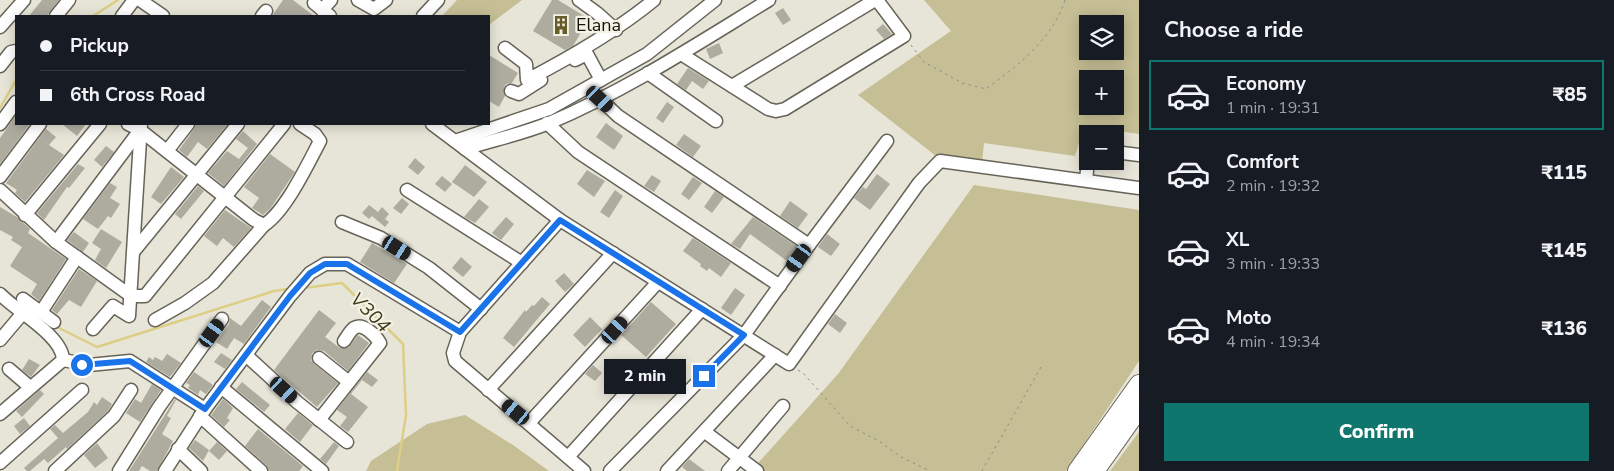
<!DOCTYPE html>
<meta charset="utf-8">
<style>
:root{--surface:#171b24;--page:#242831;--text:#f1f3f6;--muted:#9ea1a6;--line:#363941;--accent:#0f766e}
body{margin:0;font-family:"Nunito Sans",sans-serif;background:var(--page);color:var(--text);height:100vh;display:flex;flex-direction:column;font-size:19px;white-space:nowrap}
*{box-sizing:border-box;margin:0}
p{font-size:16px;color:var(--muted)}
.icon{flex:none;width:28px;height:28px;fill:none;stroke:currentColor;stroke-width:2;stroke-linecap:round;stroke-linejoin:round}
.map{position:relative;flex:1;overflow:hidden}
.details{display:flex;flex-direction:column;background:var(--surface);width:475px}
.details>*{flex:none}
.banner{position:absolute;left:15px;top:15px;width:475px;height:110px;border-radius:0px;box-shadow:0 2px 12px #0003;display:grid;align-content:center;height:110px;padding:0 25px;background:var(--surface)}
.tools{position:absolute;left:1079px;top:15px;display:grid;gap:10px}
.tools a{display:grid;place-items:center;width:45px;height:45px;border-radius:0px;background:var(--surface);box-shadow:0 2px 12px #0003;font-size:25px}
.end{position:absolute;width:22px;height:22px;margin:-11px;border:6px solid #1a73e8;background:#fff;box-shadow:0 0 0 2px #fff}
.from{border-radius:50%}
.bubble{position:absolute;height:35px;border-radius:0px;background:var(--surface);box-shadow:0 2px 12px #0003;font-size:16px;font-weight:800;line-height:35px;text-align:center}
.car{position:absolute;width:15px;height:30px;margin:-15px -8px;border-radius:6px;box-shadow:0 0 4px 1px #0007;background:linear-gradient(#222 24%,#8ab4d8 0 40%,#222 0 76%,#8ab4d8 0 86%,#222 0)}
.banner b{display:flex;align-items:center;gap:18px;height:48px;font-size:19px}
.banner b+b{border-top:1px solid var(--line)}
.banner i{width:12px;height:12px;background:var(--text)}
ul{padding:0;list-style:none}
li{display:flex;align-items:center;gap:15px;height:70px;margin:0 10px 8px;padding:0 15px;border:2px solid transparent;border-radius:0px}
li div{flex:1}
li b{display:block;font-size:19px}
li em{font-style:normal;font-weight:800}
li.current{border-color:var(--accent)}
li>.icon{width:45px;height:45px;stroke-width:1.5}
h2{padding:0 25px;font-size:22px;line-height:60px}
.cta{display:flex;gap:10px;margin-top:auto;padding:10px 25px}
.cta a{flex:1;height:58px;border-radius:0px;background:var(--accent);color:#fff;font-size:20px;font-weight:800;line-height:58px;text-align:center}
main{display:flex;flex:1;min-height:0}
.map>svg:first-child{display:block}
.green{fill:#c6be94;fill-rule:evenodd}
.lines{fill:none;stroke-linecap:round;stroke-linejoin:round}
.stream{stroke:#dcce85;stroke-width:2.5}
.building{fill:#aeac9f}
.minor-casing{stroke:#666459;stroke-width:15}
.highway-casing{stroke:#666459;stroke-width:20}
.path{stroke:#8f8e83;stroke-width:1;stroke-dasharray:2.5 4;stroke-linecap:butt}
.minor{stroke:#fff;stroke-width:12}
.highway{stroke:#fff;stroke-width:18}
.route{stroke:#1a73e8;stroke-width:6}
.labels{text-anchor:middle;stroke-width:4.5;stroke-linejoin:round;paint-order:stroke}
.poi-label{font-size:18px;fill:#14130e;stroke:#f4f2e4;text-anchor:start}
.water-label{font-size:19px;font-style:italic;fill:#403a1a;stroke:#f4f2e4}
</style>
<main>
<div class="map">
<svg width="1139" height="471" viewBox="0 0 1139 471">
<rect width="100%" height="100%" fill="#e7e5d7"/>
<g class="green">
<polygon points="457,0 522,0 489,25 489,16 442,16"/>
<path d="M924 0H1139V134L1084 126 1075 156 984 143 982 163 936 156 858 95 951 31ZM1088 24H1115V51H1088ZM1088 79H1115V106H1088Z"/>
<polygon points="974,185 1139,210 1139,361 1066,471 751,471 838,374"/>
<polygon points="465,415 513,445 549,471 366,471 371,461 427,424"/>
<polygon points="1139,432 1139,471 1110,471"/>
</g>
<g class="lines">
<g class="stream">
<polyline points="93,16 118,0"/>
<polyline points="0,108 16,80"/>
<polyline points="304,288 342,283 403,344 406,415 397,471"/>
<polyline points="55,326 97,347 274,291 288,289"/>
</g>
</g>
<g class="building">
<polygon points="42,0 59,0 47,16 29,16"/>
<polygon points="283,0 293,0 314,16 272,16"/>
<polygon points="552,0 558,0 589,19 573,46 565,50 533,31"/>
<polygon points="783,8 791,20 783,25 775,13"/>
<polygon points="883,24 892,34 884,39 876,30"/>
<polygon points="719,43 723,53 710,59 706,49"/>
<polygon points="489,55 518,73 512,83 506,84 504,88 505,96 499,107 489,101"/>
<polygon points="688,68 709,81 703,89 692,81 686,90 677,84"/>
<polygon points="667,102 674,107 663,123 656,118"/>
<polygon points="16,115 16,124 30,124 0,164 0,138"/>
<polygon points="606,123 623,136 614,150 596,137"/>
<polygon points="62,124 86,124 77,136"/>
<polygon points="196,124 228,124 207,149 198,142 187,157 179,150 194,129"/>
<polygon points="46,129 56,137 49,145 64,155 25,202 15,193 17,190 6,183"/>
<polygon points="243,131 257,144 224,186 208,173 227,151 239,159 248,148 236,139"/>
<polygon points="684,134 701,146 693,157 676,145"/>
<polygon points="106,146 114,152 102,167 94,160"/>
<polygon points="270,154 295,172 270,209 263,215 252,208 259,198 244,187"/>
<polygon points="415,158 425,167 418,175 408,167"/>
<polygon points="78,164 85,168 69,188 67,187 44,220 37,213"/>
<polygon points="465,165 487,182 474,197 452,182"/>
<polygon points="171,167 184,177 161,204 151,197"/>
<polygon points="587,170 605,181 594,197 577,184"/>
<polygon points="877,174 890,184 870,210 854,198 863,187 866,189"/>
<polygon points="652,175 661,181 654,192 644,186"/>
<polygon points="442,176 452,184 445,192 435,184"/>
<polygon points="693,177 702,183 689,200 681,194"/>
<polygon points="110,183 117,187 110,198 120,204 111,218 108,216 98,229 83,219"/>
<polygon points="198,186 204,191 181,219 175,214"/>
<polygon points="615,190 623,196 609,218 600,212"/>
<polygon points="715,191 724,197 712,213 704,207"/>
<polygon points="402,198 409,204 401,214 393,208"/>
<polygon points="479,199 489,207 475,223 464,217"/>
<polygon points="790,201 808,214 798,228 780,216"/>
<polygon points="369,205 378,212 382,207 389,214 385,219 389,222 385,227 372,216 369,219 362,213"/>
<polygon points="0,207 17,217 30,229 28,233 66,259 39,301 31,294 37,284 10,266 22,247 11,240 13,237 0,230"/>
<polygon points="225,210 251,228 234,247 223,238 217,246 204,236"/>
<polygon points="506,217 514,224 501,240 492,233"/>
<polygon points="753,217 798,247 787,261 750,234 740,249 731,244"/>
<polygon points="101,229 122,242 106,268 95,260 101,249 92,243"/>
<polygon points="74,232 89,243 83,252 67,240"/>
<polygon points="827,234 840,244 831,256 818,247"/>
<polygon points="693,238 731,263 721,277 709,268 707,271 700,266 701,264 683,251"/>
<polygon points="372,243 407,264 394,283 360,262"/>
<polygon points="461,257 472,267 463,277 452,268"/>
<polygon points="79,269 97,281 81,307 69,300 57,314 52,310"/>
<polygon points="564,273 574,284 565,292 555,281"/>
<polygon points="735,288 745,295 731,315 721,308"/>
<polygon points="542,297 550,304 514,347 503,338 525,310 526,312 532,305 534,306"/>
<polygon points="262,300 271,307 244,344 234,338 227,349 216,342 229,324 230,318 241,326"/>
<polygon points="651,302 676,324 646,357 621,335"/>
<polygon points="319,310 336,323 325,337 340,348 348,348 358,335 369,343 348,371 324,351 317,350 312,353 311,360 314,364 338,383 317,407 274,370"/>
<polygon points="835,314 847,323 840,333 828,324"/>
<polygon points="590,317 602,329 585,347 573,335"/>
<polygon points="221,353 232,360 225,369 214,362"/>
<polygon points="167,354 181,363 170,377 146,362 149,357 153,360 155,357 162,361"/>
<polygon points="29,359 40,365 31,377 22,370"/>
<polygon points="593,365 602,373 595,381 585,374"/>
<polygon points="194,372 213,385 206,394 200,390 198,395 188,388 190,385 186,383"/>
<polygon points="367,372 378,380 372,387 362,380 351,394 368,407 348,432 340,426 347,417 337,410"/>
<polygon points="242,382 270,405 264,412 236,389"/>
<polygon points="152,384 161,390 140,422 126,413 135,399 141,403"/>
<polygon points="40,390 44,394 22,417 16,411"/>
<polygon points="102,397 112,404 108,411 67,449 66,447 48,463 44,459 30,471 27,471 24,468 58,438 50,429 55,425 63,433 88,412 94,402 97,405"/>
<polygon points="175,399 176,400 167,416 171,418 162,434 173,441 157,471 150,471 142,466 139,471 129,471"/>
<polygon points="223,399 233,408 227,418 230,420 224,427 211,415"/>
<polygon points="298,413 313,425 300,442 285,429"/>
<polygon points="24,418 30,426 20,434 14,426"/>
<polygon points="258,429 303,466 299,471 269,471 266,465 245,446"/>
<polygon points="195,440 209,450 203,461 189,448"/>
<polygon points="217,442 227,451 219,460 209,451"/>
<polygon points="334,442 339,446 326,464 320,459"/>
<polygon points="97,443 108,458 95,468 84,455"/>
<polygon points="689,459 705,471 687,471 682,467"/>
</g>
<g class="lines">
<g class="minor-casing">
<g id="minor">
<polyline points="140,0 163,16"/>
<polyline points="358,0 374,9 386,0"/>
<polyline points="579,0 597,13 616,30"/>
<polyline points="314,3 330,16"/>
<polyline points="322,10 331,0"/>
<polyline points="56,16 69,0"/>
<polyline points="122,16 134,0"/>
<polyline points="262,16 266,11"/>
<polyline points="423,16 438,0"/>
<polyline points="0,27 24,0"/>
<path d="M505 48 526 64 527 80C571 57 615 32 654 0"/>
<polyline points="681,54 768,109 776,111 785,109 904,36 877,0"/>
<polyline points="575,60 587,54 601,80"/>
<polyline points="0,66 11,52 16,51"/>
<polyline points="648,73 716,121"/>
<polyline points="732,86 875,0"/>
<polyline points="511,91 519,94 541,80"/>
<polyline points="600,99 618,116 809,245"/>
<polyline points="547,123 578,152 780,286"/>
<polyline points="0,124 16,102"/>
<path d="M128 124 140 130 254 220 264 225C285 212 308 164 320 141L315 134 300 124"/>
<polyline points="432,124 560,220 789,364 919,183 940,161 1139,188"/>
<polyline points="455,141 549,109 647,54 715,0"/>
<path d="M465 149C493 140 522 134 549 123 627 90 697 44 769 0"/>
<polyline points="167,151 188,124"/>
<polyline points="1115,152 1139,155"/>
<polyline points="0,177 40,124"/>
<polyline points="1086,180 1088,161"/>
<polyline points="0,190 56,242 131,296 145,296 284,124"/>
<polyline points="407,190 522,263"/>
<polyline points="25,215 100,124"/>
<polyline points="342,222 381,238 429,268 481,309"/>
<polyline points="56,242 140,130"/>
<polyline points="134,251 238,124"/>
<path d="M0 294C16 311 63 336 63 360L0 414"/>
<polyline points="23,299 54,322"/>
<polyline points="41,312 77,257"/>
<polyline points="155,320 185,303 213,283 264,225"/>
<polyline points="93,329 113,306 129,316 141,124"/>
<polyline points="460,332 453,353 455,361 584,471"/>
<polyline points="0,340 22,314"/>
<polyline points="246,355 297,402 347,442"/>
<polyline points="319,358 349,382"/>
<polyline points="63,360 89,365 130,361 205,409"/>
<polyline points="9,369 30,387"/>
<polyline points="221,387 322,471"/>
<polyline points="488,390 613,253"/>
<polyline points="200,416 261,471"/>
<path d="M319 420 380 343C376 336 363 322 354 328 350 331 347 337 344 341"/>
<polyline points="529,423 658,282"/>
<polyline points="705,432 757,471"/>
<polyline points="178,449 201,471"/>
<polyline points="568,457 702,309"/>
<polyline points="0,463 82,390"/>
<polyline points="55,471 114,416 131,390"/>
<polyline points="119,471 159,407 222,319"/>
<polyline points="165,471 205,409 290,296 310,273 325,264 347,264 460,332 560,220"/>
<polyline points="610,471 744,335 809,245 887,141"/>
<polyline points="667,471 775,355"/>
<polyline points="728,471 783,406"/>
</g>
</g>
<g class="highway-casing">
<g id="highway">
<polyline points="1077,471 1139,384"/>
<polyline points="1095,471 1139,409"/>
</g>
</g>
<g class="path">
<path d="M911 45 924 62 962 83 986 89C1018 65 1052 40 1065 0"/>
<polyline points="798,370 804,374 850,426 879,441 901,457 930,471"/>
<polyline points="982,471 1041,367"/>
</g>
<use href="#minor" class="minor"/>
<use href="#highway" class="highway"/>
</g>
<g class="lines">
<polyline class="route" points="82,365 130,361 205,409 290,296 310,273 325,264 347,264 460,332 560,220 744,335 704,376"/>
</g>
<defs>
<g id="building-bare" transform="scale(1.5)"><path d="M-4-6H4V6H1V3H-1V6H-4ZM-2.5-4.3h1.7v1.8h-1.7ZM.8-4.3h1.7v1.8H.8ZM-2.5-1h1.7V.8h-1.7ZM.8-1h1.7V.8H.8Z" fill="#665c29" stroke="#f4f2e4" stroke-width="2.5" paint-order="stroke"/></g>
</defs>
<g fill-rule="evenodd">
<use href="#building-bare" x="561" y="25"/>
</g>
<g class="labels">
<g class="poi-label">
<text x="576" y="31">Elana</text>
</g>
<g class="water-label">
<text transform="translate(371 312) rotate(45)" y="7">V304</text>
</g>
</g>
</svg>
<div class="tools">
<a><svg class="icon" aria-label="layers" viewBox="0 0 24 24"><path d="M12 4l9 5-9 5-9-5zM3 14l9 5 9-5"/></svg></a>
<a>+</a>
<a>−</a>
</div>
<i class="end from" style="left:82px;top:365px"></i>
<i class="end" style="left:704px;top:376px"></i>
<div class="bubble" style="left:604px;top:359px;width:82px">2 min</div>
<i class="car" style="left:600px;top:99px;rotate:133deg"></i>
<i class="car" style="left:397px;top:248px;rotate:122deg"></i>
<i class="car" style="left:799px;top:258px;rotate:216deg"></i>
<i class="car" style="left:615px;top:330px;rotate:42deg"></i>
<i class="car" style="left:212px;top:333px;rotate:36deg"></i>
<i class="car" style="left:284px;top:390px;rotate:132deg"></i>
<i class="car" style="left:516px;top:412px;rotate:309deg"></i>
<div class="banner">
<b><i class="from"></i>Pickup</b>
<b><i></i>6th Cross Road</b>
</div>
</div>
<section class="details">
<h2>Choose a ride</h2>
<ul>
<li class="current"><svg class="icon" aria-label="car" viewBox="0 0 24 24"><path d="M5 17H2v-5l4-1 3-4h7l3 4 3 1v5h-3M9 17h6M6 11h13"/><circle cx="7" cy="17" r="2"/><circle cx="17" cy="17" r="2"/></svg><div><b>Economy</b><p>1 min · 19:31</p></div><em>₹85</em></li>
<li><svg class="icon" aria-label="car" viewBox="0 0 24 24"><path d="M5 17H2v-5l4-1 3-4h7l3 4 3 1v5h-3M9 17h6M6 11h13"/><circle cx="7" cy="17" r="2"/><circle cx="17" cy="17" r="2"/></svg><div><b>Comfort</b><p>2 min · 19:32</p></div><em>₹115</em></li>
<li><svg class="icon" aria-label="car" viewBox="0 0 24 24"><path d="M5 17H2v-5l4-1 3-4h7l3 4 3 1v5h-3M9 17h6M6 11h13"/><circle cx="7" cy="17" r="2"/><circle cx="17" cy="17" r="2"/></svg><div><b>XL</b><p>3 min · 19:33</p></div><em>₹145</em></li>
<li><svg class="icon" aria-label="car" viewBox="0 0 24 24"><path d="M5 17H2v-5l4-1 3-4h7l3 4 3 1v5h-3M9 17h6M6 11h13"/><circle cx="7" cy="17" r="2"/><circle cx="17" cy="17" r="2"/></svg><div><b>Moto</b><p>4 min · 19:34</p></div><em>₹136</em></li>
</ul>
<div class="cta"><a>Confirm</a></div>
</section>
</main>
